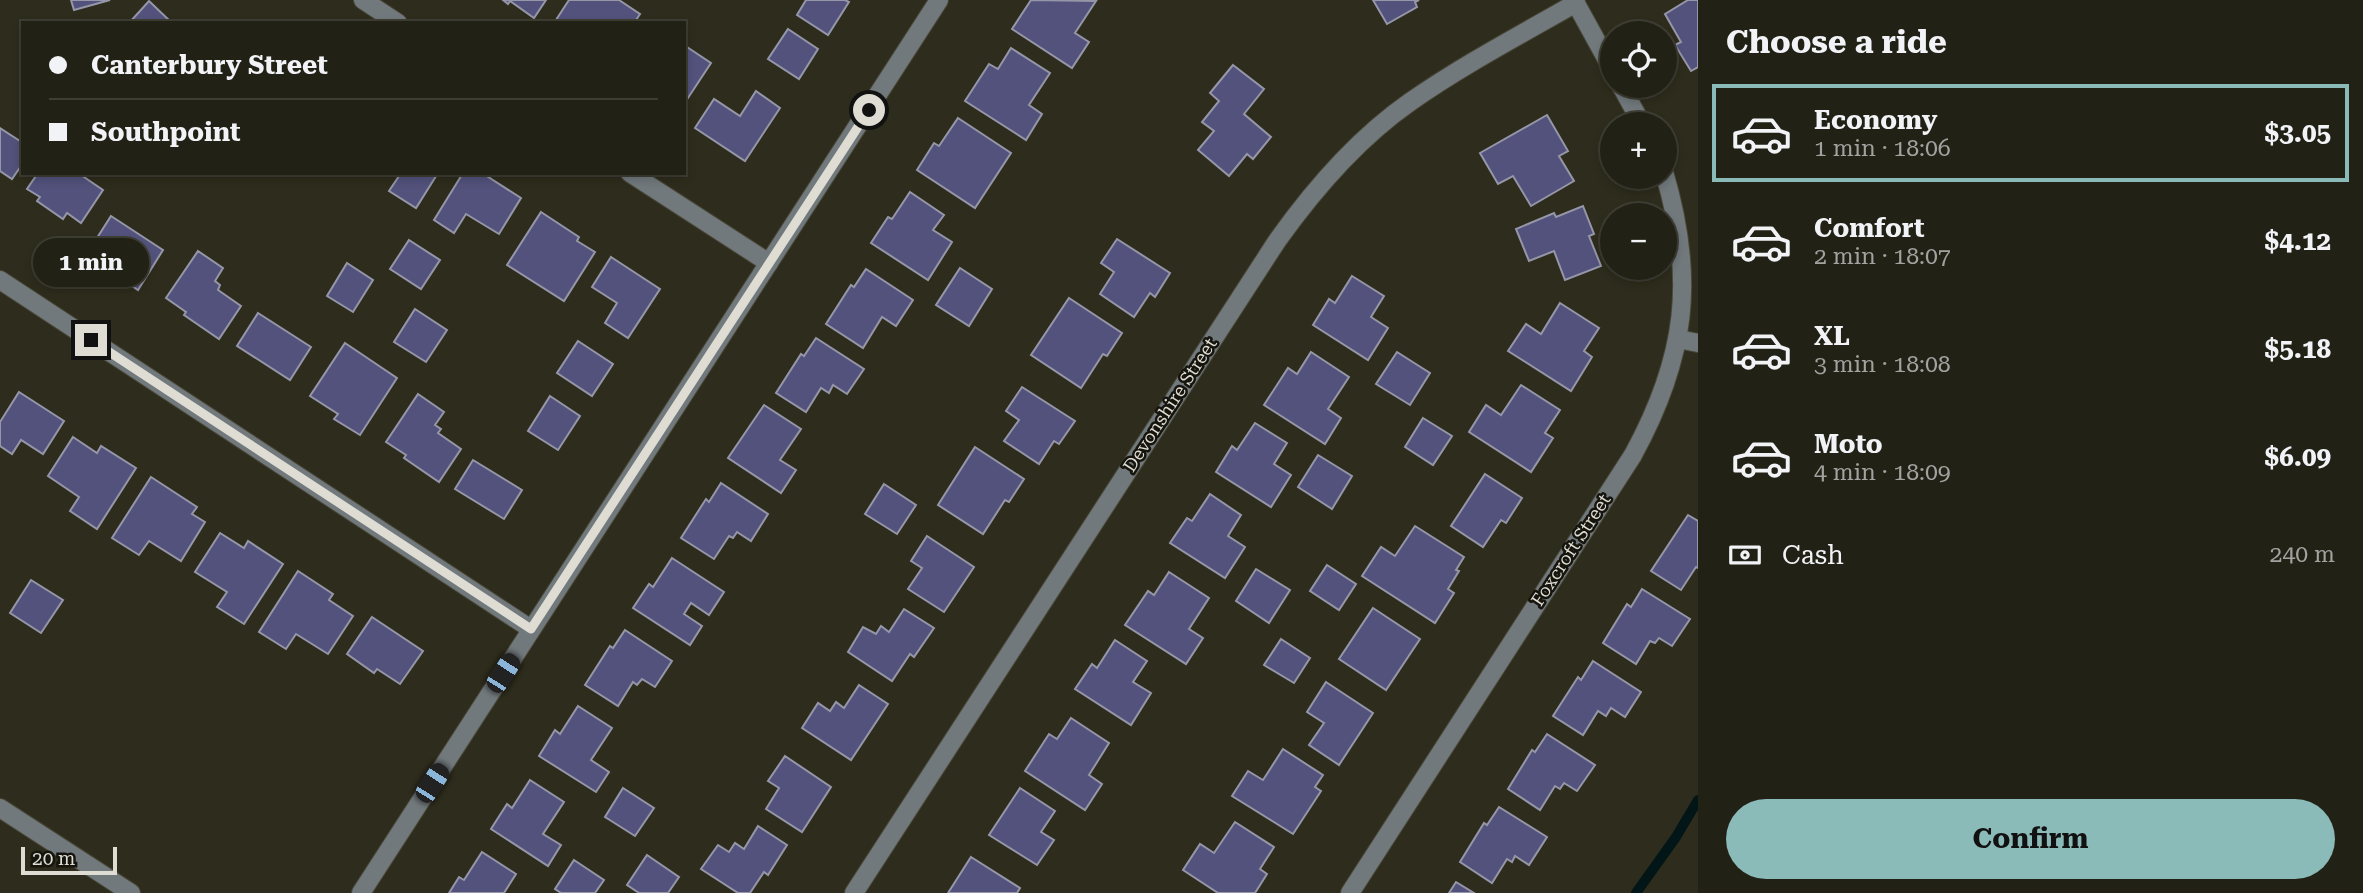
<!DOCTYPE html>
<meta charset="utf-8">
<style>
:root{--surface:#222115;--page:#2e2e22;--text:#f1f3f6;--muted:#a2a3a0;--line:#3f3e34;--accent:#8bbbb9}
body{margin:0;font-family:"Roboto Serif",serif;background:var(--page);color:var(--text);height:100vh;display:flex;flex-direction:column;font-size:26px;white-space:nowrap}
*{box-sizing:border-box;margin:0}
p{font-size:23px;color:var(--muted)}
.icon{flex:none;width:38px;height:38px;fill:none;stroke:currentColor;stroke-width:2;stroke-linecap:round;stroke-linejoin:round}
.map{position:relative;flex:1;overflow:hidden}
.sheet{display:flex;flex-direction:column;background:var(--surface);width:665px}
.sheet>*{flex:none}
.hud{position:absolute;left:21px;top:21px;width:665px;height:154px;border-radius:0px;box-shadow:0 4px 10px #0003,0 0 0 2px var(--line);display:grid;align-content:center;height:154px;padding:0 28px;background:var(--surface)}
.fabs{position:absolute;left:1600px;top:21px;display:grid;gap:14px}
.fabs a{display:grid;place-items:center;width:77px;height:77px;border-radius:50%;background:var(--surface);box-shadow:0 4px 10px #0003,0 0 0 2px var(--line);font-size:35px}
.scale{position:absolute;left:21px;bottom:18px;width:96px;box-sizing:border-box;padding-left:7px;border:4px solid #dedcd3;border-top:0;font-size:19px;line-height:24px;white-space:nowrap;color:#dedcd3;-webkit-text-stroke:5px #15140d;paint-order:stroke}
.end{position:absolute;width:32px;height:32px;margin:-16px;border:9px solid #dedcd3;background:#111;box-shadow:0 0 0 4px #111}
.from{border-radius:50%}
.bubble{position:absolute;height:49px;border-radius:24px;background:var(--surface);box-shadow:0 4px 10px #0003,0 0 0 2px var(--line);font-size:23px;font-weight:700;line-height:49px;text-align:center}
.car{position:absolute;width:21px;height:42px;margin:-21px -10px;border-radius:9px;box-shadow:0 0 5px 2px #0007;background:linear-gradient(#222 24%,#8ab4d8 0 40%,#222 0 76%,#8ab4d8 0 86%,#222 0)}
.hud b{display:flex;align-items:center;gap:24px;height:66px;font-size:26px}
.hud b+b{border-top:2px solid var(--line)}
.hud i{width:18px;height:18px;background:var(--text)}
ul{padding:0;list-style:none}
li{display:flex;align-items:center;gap:21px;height:98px;margin:0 14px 10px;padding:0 14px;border:4px solid transparent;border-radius:0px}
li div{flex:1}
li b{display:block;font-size:26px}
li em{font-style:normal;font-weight:700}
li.current{border-color:var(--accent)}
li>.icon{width:63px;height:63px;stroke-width:1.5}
h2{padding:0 28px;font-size:32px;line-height:84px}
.pay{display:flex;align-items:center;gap:18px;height:77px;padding:0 28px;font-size:26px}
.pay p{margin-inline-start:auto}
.button{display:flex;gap:14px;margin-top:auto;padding:14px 28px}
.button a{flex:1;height:80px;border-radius:42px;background:var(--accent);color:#111;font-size:28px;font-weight:700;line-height:80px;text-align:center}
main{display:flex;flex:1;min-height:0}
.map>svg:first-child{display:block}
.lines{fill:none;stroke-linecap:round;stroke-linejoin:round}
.stream{stroke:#021618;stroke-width:10}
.building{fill:#53527c;stroke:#9596a8;stroke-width:2}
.minor-casing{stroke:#4a4839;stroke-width:20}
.minor{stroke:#71797d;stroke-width:18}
.route{stroke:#dedcd3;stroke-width:9}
.labels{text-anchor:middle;stroke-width:5;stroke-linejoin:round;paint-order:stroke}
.street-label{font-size:18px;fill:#dedcd3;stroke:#15140d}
</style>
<main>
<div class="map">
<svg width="1698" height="893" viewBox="0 0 1698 893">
<rect width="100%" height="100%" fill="#2e2c1c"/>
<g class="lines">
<polyline class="stream" points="1636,893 1676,837 1698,800"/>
</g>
<g class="building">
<polygon points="71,0 110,0 74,10"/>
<polygon points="503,0 546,0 534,18 510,1 508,4"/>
<polygon points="569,0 619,0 640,14 634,23 554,23"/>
<polygon points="806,0 845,0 849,2 828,35 797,15"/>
<polygon points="1031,0 1096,1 1075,33 1089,42 1072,68 1012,29"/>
<polygon points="1373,0 1419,0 1415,2 1417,7 1387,24"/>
<polygon points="1688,0 1698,0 1698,67 1691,71 1675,45 1681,42 1665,14"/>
<polygon points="149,1 172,23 129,23"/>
<polygon points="788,29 818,49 799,79 768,59"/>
<polygon points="684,45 711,63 684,104"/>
<polygon points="1011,48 1050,73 1029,105 1042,114 1026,140 965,101 989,64 998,69"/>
<polygon points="1233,65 1264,89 1244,114 1271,137 1253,159 1247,154 1229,176 1198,150 1214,131 1202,122 1219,101 1210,93"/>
<polygon points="756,91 780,108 745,161 695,128 714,99 740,116"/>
<polygon points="1547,115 1568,151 1559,156 1574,181 1531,206 1513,176 1498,184 1480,153"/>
<polygon points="958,118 1011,153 975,208 917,170 934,143 939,146"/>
<polygon points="0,128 23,143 23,163 12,179 0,171"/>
<polygon points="38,173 78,173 103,190 81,223 67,213 63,219 37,201 40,197 27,189"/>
<polygon points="394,173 438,173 416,208 389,191 399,176"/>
<polygon points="463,173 482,173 521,198 499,234 466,214 454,233 434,220"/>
<polygon points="910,192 944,215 933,230 952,242 928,280 871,243 888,217 892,219"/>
<polygon points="1583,206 1594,234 1589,236 1601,266 1565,280 1554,251 1529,261 1516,229 1554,213 1556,217"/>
<polygon points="541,212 579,237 577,241 595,252 564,301 507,265"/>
<polygon points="111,216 163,250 138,290 113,273 117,266 90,249"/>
<polygon points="1117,239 1170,273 1155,297 1150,293 1134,317 1100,294 1114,272 1101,263"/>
<polygon points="409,240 440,260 421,289 390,269"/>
<polygon points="198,251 223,268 215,281 220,285 218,290 241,306 219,339 184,315 186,312 166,298"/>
<polygon points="611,257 660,289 628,338 605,323 617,303 592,287"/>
<polygon points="347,263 373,280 353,312 327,296"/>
<polygon points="960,268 992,289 969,326 936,305"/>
<polygon points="866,269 913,300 896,326 882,317 863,348 826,324 851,285 854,287"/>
<polygon points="1352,276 1384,296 1371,317 1388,328 1368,360 1313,325 1329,299 1335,303"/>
<polygon points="1069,298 1122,333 1107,356 1103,354 1081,388 1031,355"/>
<polygon points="1560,303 1599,328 1584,351 1592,357 1571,391 1508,351 1526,324 1541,334"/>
<polygon points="415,309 447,330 426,362 394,342"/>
<polygon points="258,313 311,347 290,380 237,346"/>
<polygon points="816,338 864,369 847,394 833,385 829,393 821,388 806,412 776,393 801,354 804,356"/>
<polygon points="578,341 613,364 592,396 557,373"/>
<polygon points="345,343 397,378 360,435 334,419 338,414 310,396"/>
<polygon points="1311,352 1349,377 1328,409 1341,418 1325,444 1264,405 1288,368 1297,374"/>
<polygon points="1397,352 1430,373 1410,405 1376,384"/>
<polygon points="1521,385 1560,410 1545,433 1553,438 1531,472 1469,432 1486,405 1501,415"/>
<polygon points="1022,387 1075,421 1059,444 1054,441 1039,464 1004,441 1019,420 1006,411"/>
<polygon points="19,392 64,421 43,454 21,440 12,454 0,446 0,422"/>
<polygon points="418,394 444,412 435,425 441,429 438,433 461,449 439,482 404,458 406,455 386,442"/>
<polygon points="550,396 580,416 558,450 528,431"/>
<polygon points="764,405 801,429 780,460 796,470 781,493 728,458"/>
<polygon points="1423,418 1452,436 1433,465 1405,447"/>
<polygon points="1255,423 1287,443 1274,464 1291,475 1271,507 1216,472 1232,446 1237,450"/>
<polygon points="73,437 97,453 101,446 136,468 97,529 70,511 79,497 48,476"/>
<polygon points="975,447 1024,479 1009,502 1005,500 983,534 938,505"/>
<polygon points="1318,455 1352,476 1332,509 1298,487"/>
<polygon points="473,460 522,490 504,519 455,489"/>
<polygon points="1485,474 1522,498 1506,523 1501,520 1483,547 1451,526"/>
<polygon points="151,477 197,507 192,514 205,522 181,561 149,541 139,555 112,538"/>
<polygon points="721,483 768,514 751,541 737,532 733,538 729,536 714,559 681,538 706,499 709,502"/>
<polygon points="884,484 916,505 897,534 865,514"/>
<polygon points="1210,494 1241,515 1228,536 1245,547 1225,578 1170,543 1187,518 1192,521"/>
<polygon points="1688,515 1698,521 1698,568 1696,567 1681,590 1651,571"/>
<polygon points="1415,526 1464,557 1456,570 1459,571 1448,589 1454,593 1435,623 1362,576 1381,547 1395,556"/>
<polygon points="220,533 244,548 248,541 283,564 244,624 217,607 227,592 195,572"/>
<polygon points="927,536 974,567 944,612 908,589 922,568 911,561"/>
<polygon points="672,558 724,592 709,615 691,603 684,614 702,626 690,645 633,608 649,584 653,587"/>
<polygon points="1327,565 1356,584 1339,610 1310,591"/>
<polygon points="1256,569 1290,590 1269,623 1236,601"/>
<polygon points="298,571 333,594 329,600 353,616 328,654 296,634 286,649 259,632"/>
<polygon points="1169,572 1209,598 1189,629 1203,638 1186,664 1125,625 1148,591 1154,595"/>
<polygon points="31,580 63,600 41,633 10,613"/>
<polygon points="1642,589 1690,619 1672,646 1659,638 1655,643 1650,641 1636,664 1603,643 1627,604 1631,607"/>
<polygon points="1373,608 1420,639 1386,690 1339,659"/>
<polygon points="904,609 934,628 914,657 910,654 892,681 848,652 863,627 876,634 881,626 889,632"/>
<polygon points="372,617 423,651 400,684 377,669 374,673 347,654"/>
<polygon points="625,630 672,661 655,687 642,679 637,685 633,682 618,706 585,685 610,646 613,648"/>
<polygon points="1281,639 1310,658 1294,683 1264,665"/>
<polygon points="1115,640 1147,661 1133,682 1151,693 1131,725 1075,689 1092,664 1097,668"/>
<polygon points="1593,661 1641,692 1625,717 1611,708 1606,716 1598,711 1583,735 1553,716 1578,677 1581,680"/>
<polygon points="1326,682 1373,713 1339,765 1309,745 1324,723 1307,712"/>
<polygon points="859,685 888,704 851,760 802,728 818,703 830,711 836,702 844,708"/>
<polygon points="578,706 612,728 591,760 609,772 596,792 539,756 555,730 560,734"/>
<polygon points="1071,718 1109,743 1089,775 1102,784 1085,810 1025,771 1049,734 1057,739"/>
<polygon points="1547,734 1595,765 1577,791 1564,783 1560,789 1555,786 1540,810 1508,789 1532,750 1535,752"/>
<polygon points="1283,749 1323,775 1315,787 1321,791 1293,834 1232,796 1248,771 1263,780"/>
<polygon points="785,756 831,787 802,832 766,809 779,788 768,781"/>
<polygon points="530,780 564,802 543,834 561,845 548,866 491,829 507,804 512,808"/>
<polygon points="623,788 654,808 635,836 605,817"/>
<polygon points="1020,788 1055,811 1041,832 1054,840 1037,865 989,835"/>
<polygon points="1499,807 1547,837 1529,865 1515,856 1512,862 1507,859 1492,883 1460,862 1484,823 1487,825"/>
<polygon points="1235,822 1274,847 1260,869 1267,874 1255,893 1218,893 1183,870 1200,844 1214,853"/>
<polygon points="758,826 787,845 768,875 764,872 750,893 738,893 701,869 718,845 729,852 735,843 744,849"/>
<polygon points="482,852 516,874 504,893 449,893 459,877 464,880"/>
<polygon points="647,855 679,877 668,893 639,893 627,885"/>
<polygon points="971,857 1020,888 1017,893 948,893"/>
<polygon points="574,860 604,880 595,893 561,893 555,889"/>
<polygon points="1456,882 1474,893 1449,893"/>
</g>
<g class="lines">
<g class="minor-casing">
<g id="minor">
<polyline points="363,0 398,23"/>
<polyline points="1574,0 1612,69"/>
<polyline points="1621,86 1642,124"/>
<polyline points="630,173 769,263"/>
<polyline points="0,280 531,629"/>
<polyline points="1678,339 1698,343"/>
<polyline points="0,808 131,893"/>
<polyline points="361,893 939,0"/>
<path d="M854 893 1277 241C1314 189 1357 139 1410 102 1463 65 1520 35 1576 3"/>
<path d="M1350 893 1633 455C1686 358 1696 279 1664 172"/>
</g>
</g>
<use href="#minor" class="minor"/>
</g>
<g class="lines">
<polyline class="route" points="91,340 531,629 869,110"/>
</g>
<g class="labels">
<g class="street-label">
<text transform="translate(1170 405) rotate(-57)" y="6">Devonshire Street</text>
<text transform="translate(1571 550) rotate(-57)" y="6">Foxcroft Street</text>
</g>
</g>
</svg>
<div class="fabs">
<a><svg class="icon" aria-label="locate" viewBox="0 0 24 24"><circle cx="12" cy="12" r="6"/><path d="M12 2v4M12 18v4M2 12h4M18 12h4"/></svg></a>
<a>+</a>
<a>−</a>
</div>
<div class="scale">20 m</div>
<i class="end from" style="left:869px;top:110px"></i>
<i class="end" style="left:91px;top:340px"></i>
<div class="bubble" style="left:33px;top:238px;width:116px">1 min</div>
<i class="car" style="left:503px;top:673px;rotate:33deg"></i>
<i class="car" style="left:432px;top:783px;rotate:33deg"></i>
<div class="hud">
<b><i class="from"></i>Canterbury Street</b>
<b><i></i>Southpoint</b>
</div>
</div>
<section class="sheet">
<h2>Choose a ride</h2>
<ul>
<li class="current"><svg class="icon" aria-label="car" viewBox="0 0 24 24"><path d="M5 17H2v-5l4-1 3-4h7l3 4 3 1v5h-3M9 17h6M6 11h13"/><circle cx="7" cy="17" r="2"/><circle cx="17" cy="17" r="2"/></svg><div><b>Economy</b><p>1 min · 18:06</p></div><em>$3.05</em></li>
<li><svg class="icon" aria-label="car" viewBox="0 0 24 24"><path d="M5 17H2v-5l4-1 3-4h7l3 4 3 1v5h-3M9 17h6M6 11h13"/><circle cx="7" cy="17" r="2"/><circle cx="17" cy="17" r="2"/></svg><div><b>Comfort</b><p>2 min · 18:07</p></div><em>$4.12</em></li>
<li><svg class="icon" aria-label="car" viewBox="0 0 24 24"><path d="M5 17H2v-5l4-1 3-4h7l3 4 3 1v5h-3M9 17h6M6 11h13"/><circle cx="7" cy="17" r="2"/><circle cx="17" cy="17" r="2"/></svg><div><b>XL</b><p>3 min · 18:08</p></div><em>$5.18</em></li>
<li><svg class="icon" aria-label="car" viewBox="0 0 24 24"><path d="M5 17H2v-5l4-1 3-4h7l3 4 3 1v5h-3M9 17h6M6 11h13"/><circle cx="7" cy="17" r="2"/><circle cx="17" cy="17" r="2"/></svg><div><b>Moto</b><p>4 min · 18:09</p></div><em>$6.09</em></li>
</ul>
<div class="pay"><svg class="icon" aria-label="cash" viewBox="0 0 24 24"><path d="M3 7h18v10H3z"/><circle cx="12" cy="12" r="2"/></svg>Cash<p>240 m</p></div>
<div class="button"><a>Confirm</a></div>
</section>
</main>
